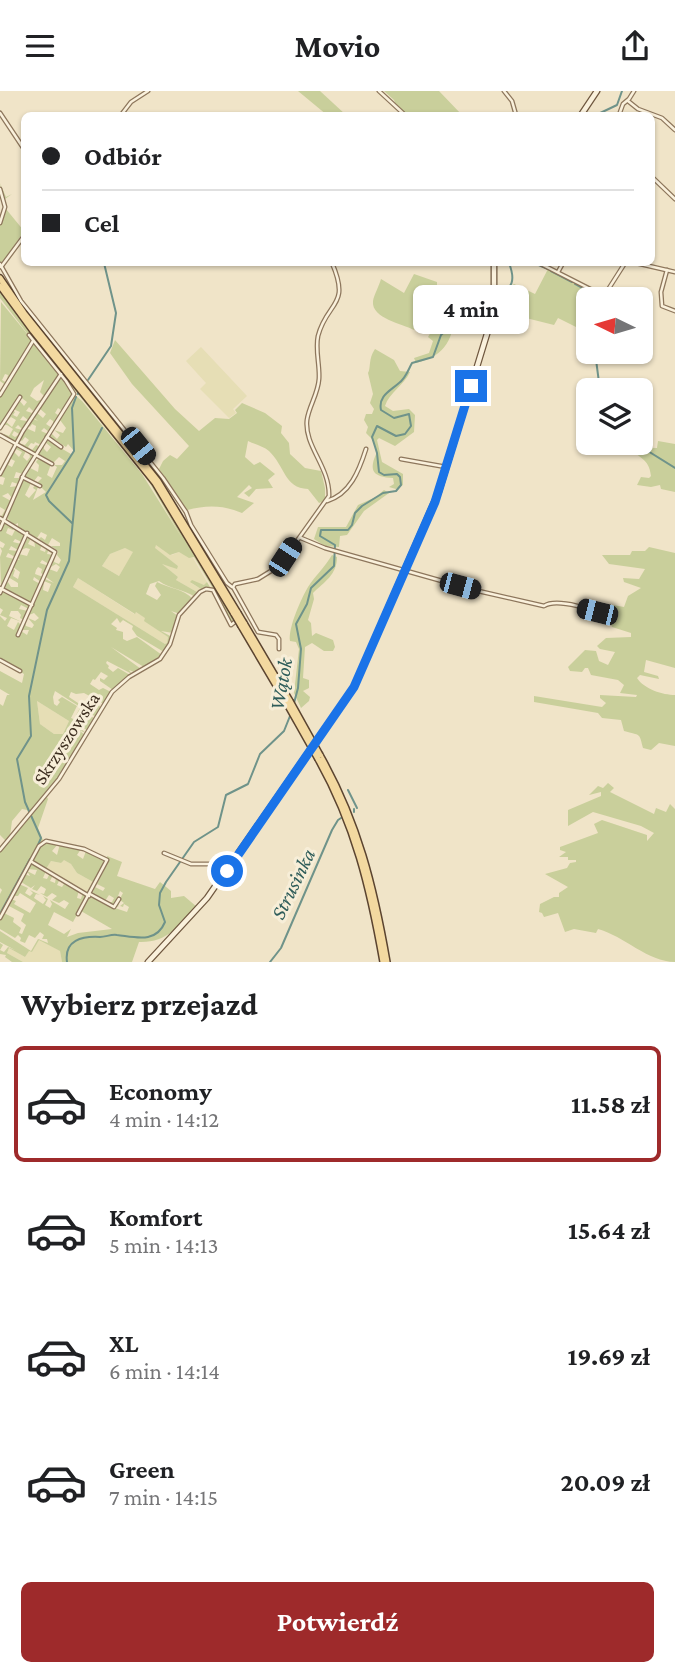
<!DOCTYPE html>
<html lang="pl">
<meta charset="utf-8">
<style>
:root{--surface:#fff;--page:#f2f2f2;--text:#202124;--muted:#757577;--line:#e0e0e0;--accent:#9e2a2b}
body{margin:0;font-family:"Crimson Pro",serif;background:var(--page);color:var(--text);height:100vh;display:flex;flex-direction:column;font-size:26px;white-space:nowrap}
*{box-sizing:border-box;margin:0}
p{font-size:23px;color:var(--muted)}
.icon{flex:none;width:38px;height:38px;fill:none;stroke:currentColor;stroke-width:2;stroke-linecap:round;stroke-linejoin:round}
.map{position:relative;height:871px;overflow:hidden}
.side{display:flex;flex-direction:column;background:var(--surface);flex:1}
.side>*{flex:none}
.hud{position:absolute;left:21px;top:21px;width:634px;height:154px;border-radius:10px;box-shadow:0 2px 5px #0004;display:grid;align-content:center;height:154px;padding:0 21px;background:var(--surface)}
.needle{width:46px;rotate:275deg}
.fabs{position:absolute;left:576px;top:196px;display:grid;gap:14px}
.fabs a{display:grid;place-items:center;width:77px;height:77px;border-radius:10px;background:var(--surface);box-shadow:0 2px 5px #0004;font-size:35px}
.end{position:absolute;width:32px;height:32px;margin:-16px;border:9px solid #1a73e8;background:#fff;box-shadow:0 0 0 4px #fff}
.from{border-radius:50%}
.bubble{position:absolute;height:49px;border-radius:10px;background:var(--surface);box-shadow:0 2px 5px #0004;font-size:23px;font-weight:700;line-height:49px;text-align:center}
.car{position:absolute;width:21px;height:42px;margin:-21px -10px;border-radius:9px;box-shadow:0 0 5px 2px #0007;background:linear-gradient(#222 24%,#8ab4d8 0 40%,#222 0 76%,#8ab4d8 0 86%,#222 0)}
.hud b{display:flex;align-items:center;gap:24px;height:66px;font-size:26px}
.hud b+b{border-top:2px solid var(--line)}
.hud i{width:18px;height:18px;background:var(--text)}
ul{padding:0;list-style:none}
li{display:flex;align-items:center;gap:21px;height:116px;margin:0 14px 10px;padding:0 7px;border:4px solid transparent;border-radius:10px}
li div{flex:1}
li b{display:block;font-size:26px}
li em{font-style:normal;font-weight:700}
li.active{border-color:var(--accent)}
li>.icon{width:63px;height:63px;stroke-width:1.5}
h2{padding:0 21px;font-size:32px;line-height:84px}
.action{display:flex;gap:14px;margin-top:auto;padding:14px 21px}
.action a{flex:1;height:80px;border-radius:10px;background:var(--accent);color:#fff;font-size:28px;font-weight:700;line-height:80px;text-align:center}
header{display:flex;justify-content:space-between;align-items:center;height:91px;padding:0 21px;background:var(--surface);font-size:32px;font-weight:700}
.map>svg:first-child{display:block}
.farmland{fill:#e6deb5}
.green{fill:#c9cf9b;fill-rule:evenodd}
.lines{fill:none;stroke-linecap:round;stroke-linejoin:round}
.stream{stroke:#6f938a;stroke-width:2}
.street-casing{stroke:#8d765c;stroke-width:5}
.secondary-casing{stroke:#6f573f;stroke-width:7}
.primary-casing{stroke:#5b4430;stroke-width:8}
.street{stroke:#faf1dc;stroke-width:2.5}
.secondary{stroke:#faf1dc;stroke-width:4.5}
.primary{stroke:#f3d9a0;stroke-width:5}
.primary-bridge-casing{stroke:#5b4430;stroke-width:8;stroke-linecap:butt}
.primary-bridge{stroke:#f3d9a0;stroke-width:5}
.route{stroke:#1a73e8;stroke-width:9}
.labels{text-anchor:middle;stroke-width:6;stroke-linejoin:round;paint-order:stroke}
.street-label{font-size:19px;fill:#3d2e20;stroke:#f7eed8}
.water-label{font-size:21px;font-style:italic;fill:#2f5d5a;stroke:#f7eed8}
</style>
<header><svg class="icon" aria-label="menu" viewBox="0 0 24 24"><path d="M4 6h16M4 12h16M4 18h16"/></svg>Movio<svg class="icon" aria-label="share" viewBox="0 0 24 24"><path d="M12 15V3M7 8l5-5 5 5M5 13v7h14v-7"/></svg></header>
<div class="map">
<svg width="675" height="871" viewBox="0 0 675 871">
<rect width="100%" height="100%" fill="#f0e4c8"/>
<g class="farmland">
<polygon points="201,256 247,305 233,318 236,322 229,327 200,298 206,292 186,270"/>
<polygon points="156,453 172,464 179,461 193,467 207,491 205,494 191,492 201,498 197,501 176,489 178,486 161,473 178,475 154,457"/>
<polygon points="125,457 134,461 119,485 102,475 110,463"/>
<polygon points="78,487 134,523 136,521 146,527 145,530 168,546 167,552 165,553 73,496"/>
<polygon points="37,610 69,630 63,643 54,643 40,633"/>
<polygon points="63,768 71,773 77,782 95,792 88,802 46,778 51,770 61,772"/>
<polygon points="39,848 60,860 62,871 23,871 7,862 9,857 25,866 29,859 32,861"/>
</g>
<g class="green">
<polygon points="298,0 320,0 346,24 327,24"/>
<polygon points="384,0 439,0 462,24 399,24 394,9"/>
<polygon points="0,92 6,106 12,103 5,108 6,118 24,140 3,172 0,171 0,134 6,116"/>
<polygon points="548,178 601,208 588,208 588,242 558,227 554,234 498,220 500,205 514,193 535,203"/>
<path d="M414 183 437 191V195L427 201 422 221 426 231H431L442 237 449 234 447 220C457 202 473 200 492 198V205L483 206 476 204 466 208 455 218C454 247 446 265 416 272L414 267 429 262 433 250 428 246 434 236 419 228 413 231 414 239C404 233 371 228 373 210 374 204 379 195 381 188L404 202Z"/>
<path d="M0 200 18 226 154 394 235 530 230 531 218 506 194 466 189 467 179 461 170 464 156 454 155 457 178 475 177 478 162 473 178 486 176 489 197 501 201 498 190 491 192 489 204 494 207 491 210 496 195 506C183 498 170 498 159 490L150 493 146 503 157 509 161 504 155 495 157 491C168 497 184 498 193 508L180 523 171 520 178 525 173 542 161 540 172 546 164 561 137 545 132 538 133 535 123 529 120 532 117 527 111 533 117 537 116 539 123 541V548L127 550 137 546 162 564 144 576 111 556 141 578 134 581 129 579 132 583 107 570 106 572 109 575 108 577 113 581 118 577 130 584 113 599 100 590V587L104 589 108 585 101 581 95 589 93 588 90 593 99 599 103 597 111 601 104 613 84 602 76 603 71 601 69 606 84 616 90 607 102 617 96 626 55 600 53 606 54 613 57 615 60 611 58 609 62 606 77 615 71 627 76 629 78 626 76 624 80 617 95 628 88 640 82 636 87 626 83 630 79 628 76 634 86 642 76 638 69 641V647L74 650 80 640 85 644 60 686 29 723 27 719 22 718 12 730 10 745 6 750 0 744V613L3 615 7 604H10L0 598V580L22 592 24 583 0 568V525L5 530 7 527 0 524 3 519 0 517V504L2 499 29 513V518L21 514 19 518 28 520 24 529 20 527 21 524 18 520H11L9 525 22 531 11 527 7 535 14 539 18 531 21 534 17 544 19 545 21 540 27 544 29 539H21L25 530 26 535 32 537 34 534 28 527 35 530 39 527 34 522 29 524 44 491 43 499 48 501 51 493 44 490 45 488 54 492 46 486 49 478 57 481 60 476 56 473 51 476 55 465 54 471 59 473 61 469 57 464 58 460 51 455H60V452L52 447 48 454 39 448 41 446 45 449 47 444 41 441 37 447 18 436V432L14 434 7 427 23 389 31 392 25 404 29 407 36 399 33 397 35 394 38 396 33 409 46 401 37 392 42 387 38 385 34 390 25 385 30 377 38 381 39 374 36 371 39 367 51 373 47 384 52 387 57 376 54 374H62L65 370 59 366 53 372 39 365 38 363 44 353V358L47 361 51 356 45 351 47 349 71 363 74 360 68 353 66 356 50 346 51 342 57 348 60 344 54 339 63 342 66 337 60 329 64 321 58 317 55 322 58 324 62 322 53 335V330L50 328 46 333 52 337 49 341 44 337 41 340 48 343 41 354 35 351 34 353 31 352 28 356 32 359 36 354 39 355 36 362 18 352 25 354 29 349 25 346 22 350 20 349 26 337 35 341 36 335 32 333 30 336 28 334 32 327 38 330 33 326 36 321 43 327 46 323 39 317 60 285 73 301V306L75 304 82 310 142 383 182 447 148 389 64 286 59 283 44 305 40 301 44 289 34 297 30 305 37 310 43 308 33 320 29 316 26 320 32 322 28 329 23 325 20 329 27 330 22 338 18 334 15 337 22 339 19 343 14 340 12 344 15 346 18 344 16 349 12 350 3 345 4 343 9 345 13 338 7 334H4L0 343 5 330 12 336 16 329 11 326 8 329 6 327 12 319 15 321 13 324 17 326 20 321 13 318 19 309 24 315 27 311 19 305 0 335V306L10 290 7 288 8 284 5 283 2 289 7 292 3 299 1 298 4 293 0 290 1 211 33 250 0 207ZM125 457 133 461 119 485 102 475 110 463ZM78 487 135 523 136 521 145 527 144 530 168 546 167 552 165 553 73 496ZM37 610 69 630 63 643H54L40 633Z"/>
<path d="M115 249 175 318 199 340 215 327 229 328 237 322 235 319 242 312 265 322 282 335 281 342 289 352 290 363 305 377 321 380 325 397V410L319 412 308 398C284 397 285 375 269 360 263 355 254 353 248 350L245 366 254 374 260 371 275 383 268 389 273 397 256 398 249 406 244 402 252 397 249 394 237 406 254 412 242 422C223 414 207 414 187 419L159 378 163 370 170 364 177 368 189 355 132 293 110 262Z"/>
<path d="M375 258 394 269 400 280 410 281C404 294 389 302 385 315L393 320 409 318 415 324 414 341 395 355 379 347 377 349 382 371 403 383V394L396 398 389 396 394 393 393 387C373 386 368 380 377 361L372 348 366 342 368 336 364 329 366 323H372L374 318 370 312 373 303 368 282C371 277 368 268 375 258Z"/>
<path d="M658 350 675 353V401L661 398 660 394 651 396 637 394 641 386 649 387 651 385C649 366 638 368 630 356L657 357Z"/>
<polygon points="17,355 26,360 23,366 27,370 30,366 29,361 33,366 23,383 16,381 14,387 21,387 18,393 12,391 10,396 18,395 12,407 8,402 2,405 11,410 4,426 1,426 5,419 0,416 0,393 3,394 5,387 0,385 8,369 10,370 8,374 12,376 15,370 9,367 13,360 19,366 22,361 14,357"/>
<polygon points="384,399 389,402 364,420 347,444 340,445 339,456 325,455 314,448 318,436 346,436 358,414 376,406"/>
<polygon points="5,431 15,436 13,439 8,437 6,442 12,445 16,437 25,445 22,451 15,448 13,451 21,453 18,459 11,455 9,459 17,460 15,466 8,462 6,466 14,468 1,496 0,466 2,460 0,456 3,457 5,453 0,450 0,441"/>
<polygon points="29,445 31,447 28,453 35,456 34,448 42,453 40,459 45,461 46,458 44,454 53,459 54,463 48,460 47,463 54,464 49,473 42,469 40,472 49,475 44,484 41,482 42,478 38,476 36,479 35,483 43,486 41,491 34,486 33,489 40,493 31,512 3,497 8,491 11,496 18,496 18,492 8,486 12,477 15,479 13,485 18,488 20,481 13,476 17,468 20,469 17,466 19,463 27,465 30,458 26,457 21,459"/>
<path d="M649 456 675 462V577L646 569 644 581 658 585 659 588 640 584 637 587C644 598 663 604 675 604V655L659 652 651 659 643 657C639 641 641 645 624 640L621 629 602 627 598 622 534 611V605L602 616 606 612 600 607V604L636 606 637 604 620 602 624 594 618 589 591 584 588 577H585L582 581 570 580 568 576 585 559 596 560 599 570 608 574 615 561 600 558 597 555 606 547 631 546V542L612 536 610 531 614 529 609 517 613 514 624 516 628 505 641 497 624 491 623 487 639 488 645 478 609 473 602 464H630L632 460H645Z"/>
<path d="M332 464 337 466C337 484 324 491 313 502L314 508 308 529 311 532 312 545 316 542 333 549 335 556 333 560H324L312 552 305 556 303 587 309 589V597L303 600 310 606 309 610 301 617 294 602 299 558 296 551 290 550C288 537 301 508 308 496 315 485 325 476 332 464Z"/>
<path d="M608 692 614 697 610 701 654 723 656 717 666 721 670 713 675 718V871C648 871 624 845 598 838L596 842 574 838 565 841 558 822 544 826 542 822 539 821 540 813 554 806H559V802L568 796 545 783 567 777 570 772 576 771V769H568V766H559L566 761 560 759V756L598 742 594 733 602 729 647 744V750L654 742 641 735 593 721 568 735V719L601 705V701L589 704 598 695 603 697Z"/>
<polygon points="47,706 48,708 38,737 43,749 39,755 46,751 58,753 52,760 57,764 60,753 81,758 77,764 83,768 86,760 106,769 95,792 77,782 71,773 64,769 61,772 51,770 46,778 32,770 2,821 0,820 0,803 2,799 0,797 0,760"/>
<path d="M107 765 122 771 117 785 155 798 160 791 171 800V807L184 805 197 816C180 835 166 852 139 851L132 871H62L60 860 39 849 32 861 29 860 25 866 9 857 7 862 23 871H12L5 866 6 864 0 863V852L3 854 0 859 4 861 8 856 15 859 0 851V840L31 860 38 848 48 852 47 848H42L44 844 40 841 35 847 29 844 25 852 20 850 21 847 18 844 15 847 0 838V828L4 822 14 827 13 831 21 837 19 842 22 843 26 834 21 830 24 823 9 815 5 819 11 808 16 810 14 813 30 822 36 812 20 802 18 805H14L19 793 28 797 25 802 30 805 33 802 30 799 40 804 36 803 34 807 43 813 46 809 43 805 48 808 45 814 50 817 52 813 50 809 65 818 69 812 64 809 59 812 52 809 57 805 52 802 47 806 40 802 44 803 46 798 41 795 37 800 32 798 35 794 31 797 21 791 24 783 30 785 27 780 35 784 37 779 28 778 32 773 46 780 43 787 47 788 50 782 53 784 50 790 55 792 56 786 60 788 57 794 62 796 64 793 61 791 62 789 79 799 77 807 81 808 83 801 87 805 73 831 54 821 48 834 64 843 71 838 67 846 78 842 112 838 81 820 91 804 115 817 127 821 129 816 124 813 123 816 120 815 124 812 120 809 118 816 116 815 123 802 120 800 114 815 107 811H112L114 807 109 804 105 810 92 803 95 796 103 800 105 797 97 793 108 771Z"/>
</g>
<g class="lines">
<g class="stream">
<polyline points="596,24 617,14 622,0"/>
<polyline points="534,172 548,178"/>
<polyline points="551,180 572,191"/>
<polyline points="575,193 602,208"/>
<polyline points="595,261 600,299"/>
<polyline points="88,289 111,255 116,222 104,172"/>
<polyline points="78,303 78,302"/>
<polyline points="635,352 675,377"/>
<polyline points="72,432 49,410 46,404 74,360 72,317 76,306"/>
<path d="M294 612 298 597 301 558 296 533 307 513 311 497 334 475 335 454 320 445 321 439H348L352 434 355 422 362 415 383 402 396 400 401 394 400 386 397 383 384 384 379 381 377 362 372 346 377 335 396 345 405 343 411 335 409 323 394 327 381 319C378 305 390 300 399 292 406 287 408 279 412 272L433 266 441 244 453 232 451 219C469 187 527 219 509 172"/>
<polyline points="348,699 357,717"/>
<polyline points="354,721 354,718"/>
<polyline points="38,754 41,747 25,711 17,668 31,645 29,605 47,519 69,470 77,388 102,337"/>
<polyline points="1,821 30,768"/>
<path d="M67 871C64 849 82 845 100 846 106 846 111 843 117 844 135 846 156 853 165 831L159 814 160 802 166 791 194 751 218 736 226 704 248 693 260 663 284 640 290 625"/>
<polyline points="270,871 281,857 332,739 338,729 341,727"/>
</g>
<g class="street-casing">
<g id="street">
<polyline points="379,0 405,24"/>
<polyline points="504,0 512,10 516,24"/>
<polyline points="628,10 638,18 662,27 675,39"/>
<polyline points="0,22 24,58"/>
<polyline points="121,24 131,11 148,0"/>
<polyline points="619,24 623,13 629,8 634,0"/>
<polyline points="651,85 675,108"/>
<polyline points="0,98 5,116 0,132"/>
<polyline points="539,172 604,205 625,172"/>
<polyline points="636,172 675,181"/>
<polyline points="0,173 21,210 163,387 186,421 191,434 227,492 232,496"/>
<polyline points="1,176 24,145"/>
<polyline points="667,179 661,201 662,215 675,220"/>
<polyline points="558,181 563,172"/>
<polyline points="0,304 33,250"/>
<polyline points="0,337 20,306"/>
<polyline points="0,344 52,373"/>
<polyline points="47,346 61,356"/>
<polyline points="401,368 446,376"/>
<polyline points="0,383 23,340 61,283"/>
<polyline points="22,386 40,395"/>
<path d="M327 410C350 403 359 380 366 358"/>
<polyline points="0,427 55,461 18,544"/>
<polyline points="0,438 24,383 74,303 66,290 29,244"/>
<path d="M301 447 325 457 474 499 544 515C556 507 599 518 607 529"/>
<polyline points="0,497 32,514"/>
<polyline points="0,502 27,442"/>
<path d="M279 558V548L276 544 258 541 233 496 235 493 258 488 279 475 329 405C330 376 304 355 307 329 309 315 318 303 319 288 320 274 315 259 318 245 327 210 351 216 332 172"/>
<polyline points="0,569 20,580"/>
<polyline points="0,759 59,688 112,601 129,586 160,568 170,553 179,524 200,501 206,498 213,499 231,534 236,530"/>
<polyline points="164,762 191,773 209,773 227,780"/>
<polyline points="32,771 89,805"/>
<polyline points="90,803 114,816 119,808"/>
<polyline points="0,827 39,755 46,750 84,758 107,769 78,823"/>
</g>
</g>
<g class="secondary-casing">
<g id="secondary">
<polyline points="581,24 597,0"/>
<polyline points="148,871 207,807 354,596 439,400 494,220 494,172"/>
</g>
</g>
<g class="primary-casing">
<g id="primary">
<polyline points="0,187 24,222 158,390 238,522"/>
<polyline points="0,195 33,240 155,392 234,523"/>
<polyline points="244,532 290,610"/>
<polyline points="241,535 287,613"/>
<path d="M320 664C358 731 374 796 387 871"/>
<path d="M318 668C355 734 370 797 383 871"/>
</g>
</g>
<use href="#street" class="street"/>
<use href="#secondary" class="secondary"/>
<use href="#primary" class="primary"/>
<g class="primary-bridge-casing">
<g id="primary-bridge">
<polyline points="238,522 244,532"/>
<polyline points="234,523 241,535"/>
<polyline points="290,610 320,664"/>
<polyline points="287,613 318,668"/>
</g>
</g>
<use href="#primary-bridge" class="primary-bridge"/>
</g>
<g class="lines">
<polyline class="route" points="227,780 354,596 435,411 471,295"/>
</g>
<g class="labels">
<g class="street-label">
<text transform="translate(66 647) rotate(-57)" y="7">Skrzyszowska</text>
</g>
<g class="water-label">
<text transform="translate(281 593) rotate(-80)" y="7">Wątok</text>
<text transform="translate(293 793) rotate(-64)" y="7">Strusinka</text>
</g>
</g>
</svg>
<div class="fabs">
<a><svg class="needle" viewBox="-14 -14 28 28"><path d="M0-13l5 13h-10z" fill="#e53935"/><path d="M0 13l5-13h-10z" fill="#757577"/></svg></a>
<a><svg class="icon" aria-label="layers" viewBox="0 0 24 24"><path d="M12 4l9 5-9 5-9-5zM3 14l9 5 9-5"/></svg></a>
</div>
<i class="end from" style="left:227px;top:780px"></i>
<i class="end" style="left:471px;top:295px"></i>
<div class="bubble" style="left:413px;top:194px;width:116px">4 min</div>
<i class="car" style="left:138px;top:355px;rotate:141deg"></i>
<i class="car" style="left:285px;top:466px;rotate:33deg"></i>
<i class="car" style="left:460px;top:495px;rotate:105deg"></i>
<i class="car" style="left:597px;top:521px;rotate:284deg"></i>
<div class="hud">
<b><i class="from"></i>Odbiór</b>
<b><i></i>Cel</b>
</div>
</div>
<section class="side">
<h2>Wybierz przejazd</h2>
<ul>
<li class="active"><svg class="icon" aria-label="car" viewBox="0 0 24 24"><path d="M5 17H2v-5l4-1 3-4h7l3 4 3 1v5h-3M9 17h6M6 11h13"/><circle cx="7" cy="17" r="2"/><circle cx="17" cy="17" r="2"/></svg><div><b>Economy</b><p>4 min · 14:12</p></div><em>11.58 zł</em></li>
<li><svg class="icon" aria-label="car" viewBox="0 0 24 24"><path d="M5 17H2v-5l4-1 3-4h7l3 4 3 1v5h-3M9 17h6M6 11h13"/><circle cx="7" cy="17" r="2"/><circle cx="17" cy="17" r="2"/></svg><div><b>Komfort</b><p>5 min · 14:13</p></div><em>15.64 zł</em></li>
<li><svg class="icon" aria-label="car" viewBox="0 0 24 24"><path d="M5 17H2v-5l4-1 3-4h7l3 4 3 1v5h-3M9 17h6M6 11h13"/><circle cx="7" cy="17" r="2"/><circle cx="17" cy="17" r="2"/></svg><div><b>XL</b><p>6 min · 14:14</p></div><em>19.69 zł</em></li>
<li><svg class="icon" aria-label="car" viewBox="0 0 24 24"><path d="M5 17H2v-5l4-1 3-4h7l3 4 3 1v5h-3M9 17h6M6 11h13"/><circle cx="7" cy="17" r="2"/><circle cx="17" cy="17" r="2"/></svg><div><b>Green</b><p>7 min · 14:15</p></div><em>20.09 zł</em></li>
</ul>
<div class="action"><a>Potwierdź</a></div>
</section>
